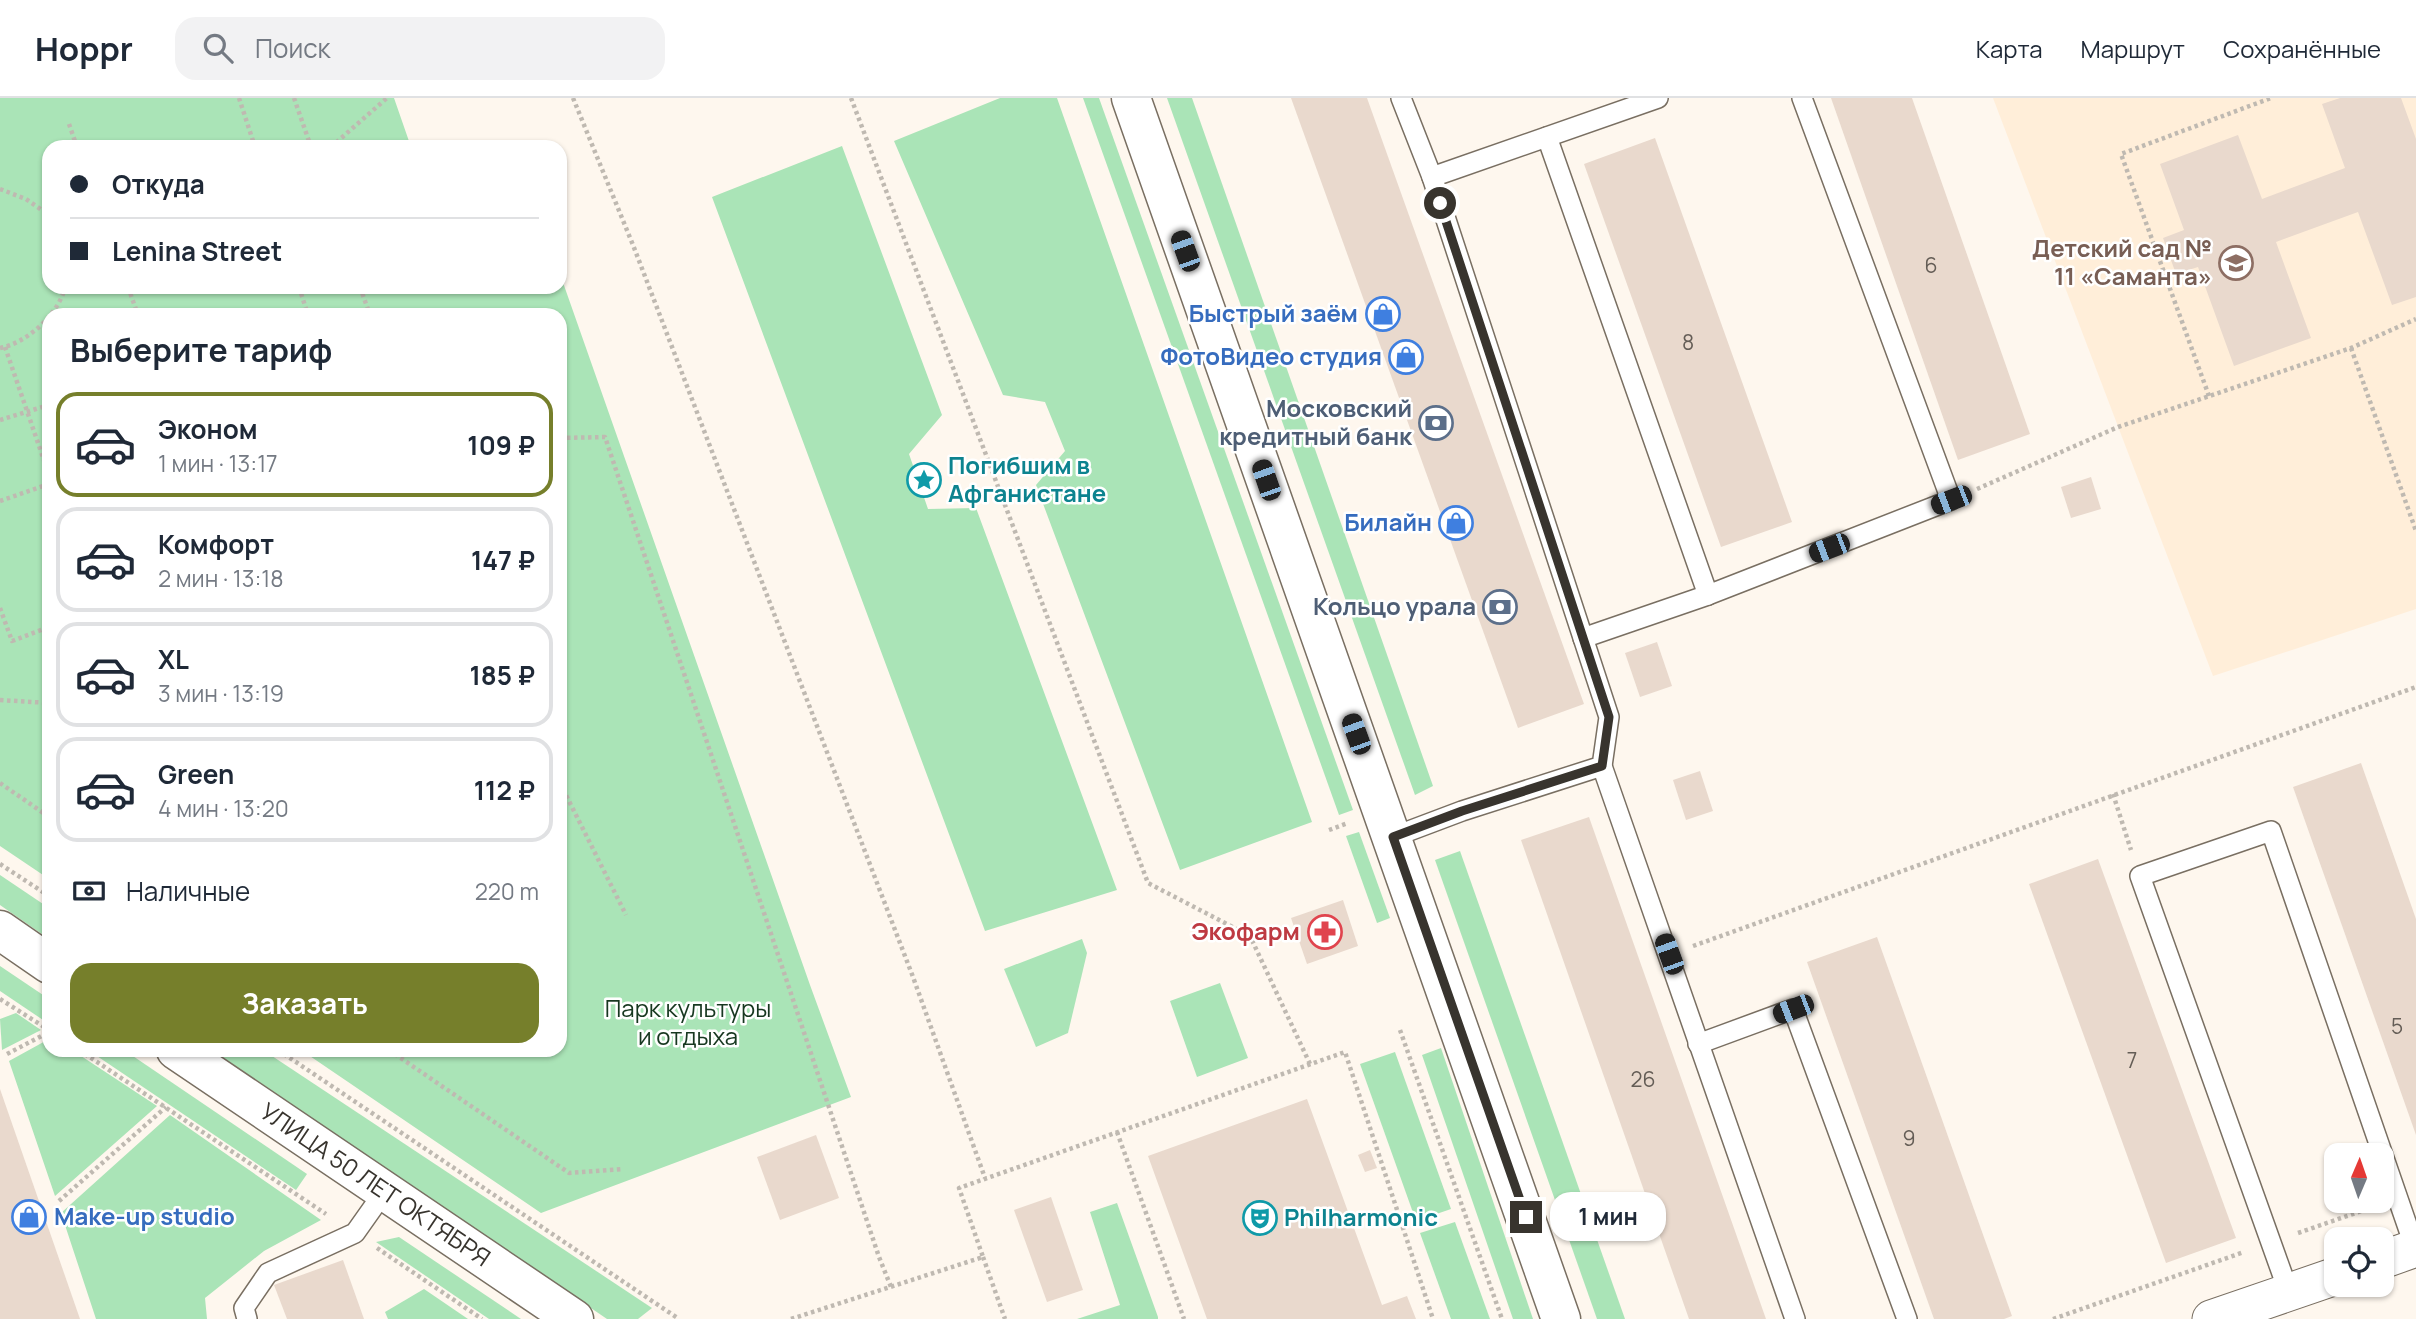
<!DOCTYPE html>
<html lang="ru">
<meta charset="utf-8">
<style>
:root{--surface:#fff;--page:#f2f2f3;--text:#1f2937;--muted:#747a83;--line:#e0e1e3;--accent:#767f2b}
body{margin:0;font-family:Manrope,sans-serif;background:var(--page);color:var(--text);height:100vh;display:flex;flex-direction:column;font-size:26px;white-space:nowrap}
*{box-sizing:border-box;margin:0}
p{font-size:23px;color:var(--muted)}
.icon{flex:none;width:38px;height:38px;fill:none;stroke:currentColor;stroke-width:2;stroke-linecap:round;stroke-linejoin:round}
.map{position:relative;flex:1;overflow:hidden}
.panel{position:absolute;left:42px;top:210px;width:525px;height:749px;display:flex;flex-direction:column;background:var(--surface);border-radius:21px;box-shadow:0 2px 5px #0004}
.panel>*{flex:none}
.banner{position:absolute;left:42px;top:42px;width:525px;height:154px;border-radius:21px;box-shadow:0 2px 5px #0004;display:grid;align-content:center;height:154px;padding:0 28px;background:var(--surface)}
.needle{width:46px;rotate:2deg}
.buttons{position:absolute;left:2324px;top:1045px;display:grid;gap:14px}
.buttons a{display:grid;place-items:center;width:70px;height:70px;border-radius:14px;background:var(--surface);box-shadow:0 2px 5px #0004;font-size:35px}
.end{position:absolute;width:32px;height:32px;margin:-16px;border:9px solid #38342e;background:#fff;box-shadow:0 0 0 4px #fff}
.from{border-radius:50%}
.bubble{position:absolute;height:49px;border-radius:21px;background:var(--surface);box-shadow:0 2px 5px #0004;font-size:23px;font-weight:700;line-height:49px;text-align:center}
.car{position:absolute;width:21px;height:42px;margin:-21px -10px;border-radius:9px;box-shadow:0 0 5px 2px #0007;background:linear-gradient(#222 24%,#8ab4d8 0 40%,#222 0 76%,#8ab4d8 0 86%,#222 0)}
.banner b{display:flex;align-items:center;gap:24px;height:66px;font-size:26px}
.banner b+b{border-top:2px solid var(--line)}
.banner i{width:18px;height:18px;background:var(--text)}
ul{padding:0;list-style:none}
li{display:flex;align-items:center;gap:21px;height:105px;margin:0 14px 10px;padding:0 14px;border:4px solid var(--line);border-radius:21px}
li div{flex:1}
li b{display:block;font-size:26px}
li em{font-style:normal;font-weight:700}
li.current{border-color:var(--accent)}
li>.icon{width:63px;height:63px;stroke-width:1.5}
h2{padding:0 28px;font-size:32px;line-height:84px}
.pay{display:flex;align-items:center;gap:18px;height:77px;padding:0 28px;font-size:26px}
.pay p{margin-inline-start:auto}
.cta{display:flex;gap:14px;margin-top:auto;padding:14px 28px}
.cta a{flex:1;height:80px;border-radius:21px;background:var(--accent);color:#fff;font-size:28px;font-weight:700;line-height:80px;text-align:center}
header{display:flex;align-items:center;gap:42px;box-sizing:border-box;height:98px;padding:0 35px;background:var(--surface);border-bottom:2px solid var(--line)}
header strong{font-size:33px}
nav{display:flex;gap:38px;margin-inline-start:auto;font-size:24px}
.search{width:490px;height:63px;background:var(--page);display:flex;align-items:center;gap:18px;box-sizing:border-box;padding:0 24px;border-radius:21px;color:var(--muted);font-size:26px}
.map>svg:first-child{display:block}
.built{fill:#ffeed9}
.green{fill:#aae4b7}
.building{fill:#e9d9cd}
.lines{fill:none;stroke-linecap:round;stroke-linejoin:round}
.service-casing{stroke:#796f62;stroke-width:22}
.minor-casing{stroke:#796f62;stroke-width:39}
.tertiary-casing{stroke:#796f62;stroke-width:41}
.path{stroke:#bfb9b1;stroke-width:4.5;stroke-dasharray:3.5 3.5;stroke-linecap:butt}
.service{stroke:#fff;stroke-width:19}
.minor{stroke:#fff;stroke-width:37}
.tertiary{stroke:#fff;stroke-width:38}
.route{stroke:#38342e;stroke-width:9}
.labels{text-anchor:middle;stroke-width:5;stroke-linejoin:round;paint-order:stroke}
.number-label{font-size:21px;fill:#645d56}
.education-label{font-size:24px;font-weight:bold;fill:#785e54;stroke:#fff;text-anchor:end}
.shop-label{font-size:24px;font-weight:bold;fill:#366cbe;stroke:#fff;text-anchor:end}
.service-label{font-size:24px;font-weight:bold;fill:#4e5e75;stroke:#fff;text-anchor:end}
.culture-label{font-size:24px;font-weight:bold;fill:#0d838f;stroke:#fff;text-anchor:start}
.health-label{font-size:24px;font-weight:bold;fill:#be3a42;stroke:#fff;text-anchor:end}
.park-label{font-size:24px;fill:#173820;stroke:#fff}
.street-label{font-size:24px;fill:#38342e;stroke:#fff}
</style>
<header>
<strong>Hoppr</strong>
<div class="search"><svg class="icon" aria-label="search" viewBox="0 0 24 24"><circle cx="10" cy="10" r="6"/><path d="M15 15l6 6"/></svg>Поиск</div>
<nav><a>Карта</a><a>Маршрут</a><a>Сохранённые</a></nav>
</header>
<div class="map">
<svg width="2416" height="1221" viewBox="0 0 2416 1221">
<rect width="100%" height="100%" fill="#fef7ee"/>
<polygon class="built" points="1993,0 2416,0 2416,511 2213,578"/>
<g class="green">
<polygon points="0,0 394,0 411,49 49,49 49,189 560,189 560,176 810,887 851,999 541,1115 301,952 560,952 560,217 49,217 49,781 0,748"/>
<polygon points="1000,0 1057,0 1312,724 1180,772 1036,387 1065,353 1045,304 1003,297 894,43"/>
<polygon points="1083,0 1099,0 1353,712 1339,717"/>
<polygon points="1167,0 1192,0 1433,688 1415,697"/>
<polygon points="842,48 942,317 909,356 928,411 976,410 1117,792 985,833 712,99"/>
<polygon points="1359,734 1390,820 1377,825 1346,738"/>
<polygon points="1460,753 1625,1221 1597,1221 1435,762"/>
<polygon points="0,777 49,810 49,841 0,807"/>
<polygon points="1082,841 1087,855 1068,935 1036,949 1004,871"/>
<polygon points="0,868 49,901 49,926 0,893"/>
<polygon points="1220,885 1248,960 1197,979 1170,903"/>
<polygon points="16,915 41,932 2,952 0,921"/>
<polygon points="49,941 49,952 72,952 157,1008 55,1098 9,963"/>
<polygon points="1441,950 1533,1221 1513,1221 1422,957"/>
<polygon points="88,952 124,952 307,1076 296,1092"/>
<polygon points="212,952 263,952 652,1210 638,1221 607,1221"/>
<polygon points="1395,954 1451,1111 1416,1123 1360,966"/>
<polygon points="170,1017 321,1122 264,1153 205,1200 207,1221 96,1221 61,1115"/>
<polygon points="1117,1105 1158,1219 1158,1221 1077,1221 1120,1207 1090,1114"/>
<polygon points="1455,1124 1490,1221 1451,1221 1420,1135"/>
<polygon points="399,1139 521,1221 489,1221 376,1144"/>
<polygon points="424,1191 468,1221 388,1221 385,1214"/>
</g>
<g class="building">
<polygon points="1291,0 1367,0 1584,606 1518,630"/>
<polygon points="1831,0 1912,0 2030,336 1958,362"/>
<polygon points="2340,0 2401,0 2416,41 2416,199 2392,207 2358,114 2276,144 2311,240 2234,268 2198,169 2176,176 2163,140 2184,132 2160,66 2238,37 2262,101 2345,70 2322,6"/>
<polygon points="1655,40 1792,424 1721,449 1584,66"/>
<polygon points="2091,379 2101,411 2071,420 2061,389"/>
<polygon points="1657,544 1672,588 1640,599 1625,555"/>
<polygon points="2361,665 2416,821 2416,1037 2293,689"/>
<polygon points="1700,673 1713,713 1686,722 1673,682"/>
<polygon points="1589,719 1766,1221 1689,1221 1521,742"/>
<polygon points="2098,761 2236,1140 2166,1165 2029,786"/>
<polygon points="1343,802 1358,848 1307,866 1291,820"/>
<polygon points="1877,839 2012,1218 2004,1221 1934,1221 1807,864"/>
<polygon points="0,991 80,1221 0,1221"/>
<polygon points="1307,1001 1382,1207 1407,1198 1416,1221 1207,1221 1148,1058"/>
<polygon points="816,1037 839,1100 780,1122 757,1059"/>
<polygon points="1370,1052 1377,1070 1365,1074 1358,1057"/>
<polygon points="1051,1099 1083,1192 1047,1204 1014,1112"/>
<polygon points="343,1162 364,1221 287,1221 274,1187"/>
</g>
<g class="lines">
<g class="service-casing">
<g id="service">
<polyline points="1547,39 1708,497 1951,402 1802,0"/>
<polyline points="1432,79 1658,0"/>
<polyline points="1583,540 1708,497"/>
<polyline points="1602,668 1795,1221"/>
<polyline points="1393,739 1462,713 1602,668 1609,619 1432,79 1401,0"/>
<polyline points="1698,946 1793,911 1907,1221"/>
<polyline points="2289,1195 2140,778 2271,733 2415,1150"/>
<polyline points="247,1221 244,1210 268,1175 355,1135 384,1094"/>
</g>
</g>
<g class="minor-casing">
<g id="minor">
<polyline points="2382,1162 2416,1150"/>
<polyline points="2211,1221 2336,1178"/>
</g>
</g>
<g class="tertiary-casing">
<g id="tertiary">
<polyline points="1131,0 1561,1221"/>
<polyline points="0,832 49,866"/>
<polyline points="176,952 574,1221"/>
</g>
</g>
<g class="path">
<polyline points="239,0 255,49"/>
<polyline points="294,0 311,49"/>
<polyline points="573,0 633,147 913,879 985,1080"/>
<polyline points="851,0 1148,785 1250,838 1310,966"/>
<polyline points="69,26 77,49"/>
<polyline points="331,49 387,0"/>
<polyline points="0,91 26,101 49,117"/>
<polyline points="128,189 138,217"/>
<polyline points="299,189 308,217"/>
<polyline points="360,189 370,217"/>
<polyline points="5,249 49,377"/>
<path d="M0 250C27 245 59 216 65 189"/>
<polyline points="2351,250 2416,433"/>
<polyline points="2209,298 2121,56 2271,0"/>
<polyline points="0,322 49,307"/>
<polyline points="560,340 605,339 879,1159 891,1189"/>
<polyline points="1977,391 2118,329 2351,250 2416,221"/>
<polyline points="0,403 49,386"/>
<polyline points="0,510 12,543 49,529"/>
<polyline points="0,602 49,605"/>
<polyline points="0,685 49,719"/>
<polyline points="560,685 626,817"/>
<polyline points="2113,696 2131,752"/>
<polyline points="1329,732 1348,725"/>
<polyline points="0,766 49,798"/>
<polyline points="1693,848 2416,589"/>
<polyline points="0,901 49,932"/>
<polyline points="1400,932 1502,1221"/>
<polyline points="79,952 326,1116"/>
<polyline points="278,952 679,1221"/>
<polyline points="389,952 569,1075 623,1071"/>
<polyline points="7,956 49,934"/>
<polyline points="1117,1034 1184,1221"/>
<polyline points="59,1103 166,1009"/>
<polyline points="2298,1135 2373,1109"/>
<polyline points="377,1150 482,1221"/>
<polyline points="983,1159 1005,1221"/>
<polyline points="791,1221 983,1159 959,1090 1345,954 1433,1221"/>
<polyline points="2053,1221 2244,1154"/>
</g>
<use href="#service" class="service"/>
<use href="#minor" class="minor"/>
<use href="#tertiary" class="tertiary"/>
</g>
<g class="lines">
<polyline class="route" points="1440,105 1609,619 1602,668 1462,713 1393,739 1526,1119"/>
</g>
<defs>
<g id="school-ring" transform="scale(1.75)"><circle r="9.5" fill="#fff" stroke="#8d6e63" stroke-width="1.5"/><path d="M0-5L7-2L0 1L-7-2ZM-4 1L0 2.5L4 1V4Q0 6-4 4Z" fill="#8d6e63"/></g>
<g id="shop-ring" transform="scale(1.75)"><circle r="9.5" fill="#fff" stroke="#3f7fe0" stroke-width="1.5"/><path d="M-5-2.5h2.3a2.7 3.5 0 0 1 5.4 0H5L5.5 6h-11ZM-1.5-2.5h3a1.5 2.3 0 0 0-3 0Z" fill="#3f7fe0"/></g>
<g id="bank-ring" transform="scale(1.75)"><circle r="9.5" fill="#fff" stroke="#5c6f8a" stroke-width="1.5"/><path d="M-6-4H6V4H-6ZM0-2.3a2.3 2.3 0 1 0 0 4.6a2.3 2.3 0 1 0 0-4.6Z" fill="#5c6f8a"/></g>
<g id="sight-ring" transform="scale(1.75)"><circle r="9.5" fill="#fff" stroke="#0f9aa8" stroke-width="1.5"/><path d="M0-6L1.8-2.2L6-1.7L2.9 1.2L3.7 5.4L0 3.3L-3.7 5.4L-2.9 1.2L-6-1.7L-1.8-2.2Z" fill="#0f9aa8"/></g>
<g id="pharmacy-ring" transform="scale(1.75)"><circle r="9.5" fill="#fff" stroke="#e0444e" stroke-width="1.5"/><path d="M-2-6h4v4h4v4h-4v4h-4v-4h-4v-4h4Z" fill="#e0444e"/></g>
<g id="theatre-ring" transform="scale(1.75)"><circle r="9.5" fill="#fff" stroke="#0f9aa8" stroke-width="1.5"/><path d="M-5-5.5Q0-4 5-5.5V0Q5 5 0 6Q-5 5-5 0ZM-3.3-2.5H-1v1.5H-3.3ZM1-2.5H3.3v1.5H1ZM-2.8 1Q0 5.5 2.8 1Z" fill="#0f9aa8"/></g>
</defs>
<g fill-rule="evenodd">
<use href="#school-ring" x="2236" y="165"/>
<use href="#shop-ring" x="1383" y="216"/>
<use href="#shop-ring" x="1406" y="259"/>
<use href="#bank-ring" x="1436" y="325"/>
<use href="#sight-ring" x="924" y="382"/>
<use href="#shop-ring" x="1456" y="425"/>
<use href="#bank-ring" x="1500" y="509"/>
<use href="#pharmacy-ring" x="1325" y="834"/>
<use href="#shop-ring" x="29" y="1119"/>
<use href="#theatre-ring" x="1260" y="1120"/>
</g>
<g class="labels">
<g class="number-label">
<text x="1931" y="175">6</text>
<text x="1688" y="252">8</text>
<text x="2397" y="936">5</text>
<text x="2132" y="970">7</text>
<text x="1643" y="989">26</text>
<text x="1909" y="1048">9</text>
</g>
<g class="education-label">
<text x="2212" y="159">Детский сад №<tspan x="2212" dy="28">11 «Саманта»</tspan></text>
</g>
<g class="shop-label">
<text x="1358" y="224">Быстрый заём</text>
<text x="1382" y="267">ФотоВидео студия</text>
<text x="1432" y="433">Билайн</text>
<text x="54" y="1127" text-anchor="start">Make-up studio</text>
</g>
<g class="service-label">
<text x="1412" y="319">Московский<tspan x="1412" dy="28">кредитный банк</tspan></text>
<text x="1476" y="517">Кольцо урала</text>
</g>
<g class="culture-label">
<text x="948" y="376">Погибшим в<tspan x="948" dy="28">Афганистане</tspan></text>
<text x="1284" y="1128">Philharmonic</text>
</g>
<g class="health-label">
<text x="1300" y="842">Экофарм</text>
</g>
<g class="park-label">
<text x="688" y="919">Парк культуры<tspan x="688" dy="28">и отдыха</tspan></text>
</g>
<g class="street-label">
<text transform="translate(375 1087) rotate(34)" y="8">УЛИЦА 50 ЛЕТ ОКТЯБРЯ</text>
</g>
</g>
</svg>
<div class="buttons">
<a><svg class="needle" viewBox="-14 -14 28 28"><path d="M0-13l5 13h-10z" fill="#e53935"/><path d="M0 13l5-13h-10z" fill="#747a83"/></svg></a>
<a><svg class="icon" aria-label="locate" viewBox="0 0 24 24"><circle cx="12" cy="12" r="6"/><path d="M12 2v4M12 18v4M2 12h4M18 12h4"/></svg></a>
</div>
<i class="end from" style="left:1440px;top:105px"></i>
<i class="end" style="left:1526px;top:1119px"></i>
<div class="bubble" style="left:1550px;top:1094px;width:116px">1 мин</div>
<i class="car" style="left:1185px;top:153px;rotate:340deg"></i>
<i class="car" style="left:1266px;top:382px;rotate:341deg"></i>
<i class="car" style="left:1951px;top:402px;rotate:249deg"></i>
<i class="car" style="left:1829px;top:450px;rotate:249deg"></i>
<i class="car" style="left:1356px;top:636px;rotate:340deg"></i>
<i class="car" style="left:1669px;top:856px;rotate:340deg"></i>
<i class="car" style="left:1793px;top:911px;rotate:249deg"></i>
<div class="banner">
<b><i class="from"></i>Откуда</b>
<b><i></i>Lenina Street</b>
</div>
<section class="panel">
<h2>Выберите тариф</h2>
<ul>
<li class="current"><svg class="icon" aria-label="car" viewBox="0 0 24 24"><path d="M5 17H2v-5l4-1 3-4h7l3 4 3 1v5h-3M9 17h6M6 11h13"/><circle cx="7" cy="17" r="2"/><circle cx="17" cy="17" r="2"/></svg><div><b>Эконом</b><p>1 мин · 13:17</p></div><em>109 ₽</em></li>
<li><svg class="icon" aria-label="car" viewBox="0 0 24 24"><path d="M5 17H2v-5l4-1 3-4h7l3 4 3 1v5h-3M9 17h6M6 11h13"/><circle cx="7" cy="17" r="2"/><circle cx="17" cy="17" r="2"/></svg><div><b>Комфорт</b><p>2 мин · 13:18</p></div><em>147 ₽</em></li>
<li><svg class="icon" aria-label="car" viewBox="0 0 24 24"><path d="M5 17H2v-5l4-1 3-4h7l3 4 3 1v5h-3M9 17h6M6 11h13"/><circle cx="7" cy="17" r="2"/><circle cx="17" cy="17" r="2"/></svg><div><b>XL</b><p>3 мин · 13:19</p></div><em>185 ₽</em></li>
<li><svg class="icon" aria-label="car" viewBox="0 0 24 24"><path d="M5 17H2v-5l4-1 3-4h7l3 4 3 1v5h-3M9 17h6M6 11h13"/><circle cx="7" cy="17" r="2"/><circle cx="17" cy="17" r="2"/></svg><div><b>Green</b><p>4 мин · 13:20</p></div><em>112 ₽</em></li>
</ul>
<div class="pay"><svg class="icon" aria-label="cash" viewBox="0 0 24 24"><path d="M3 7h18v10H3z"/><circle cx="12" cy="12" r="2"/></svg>Наличные<p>220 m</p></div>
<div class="cta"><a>Заказать</a></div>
</section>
</div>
